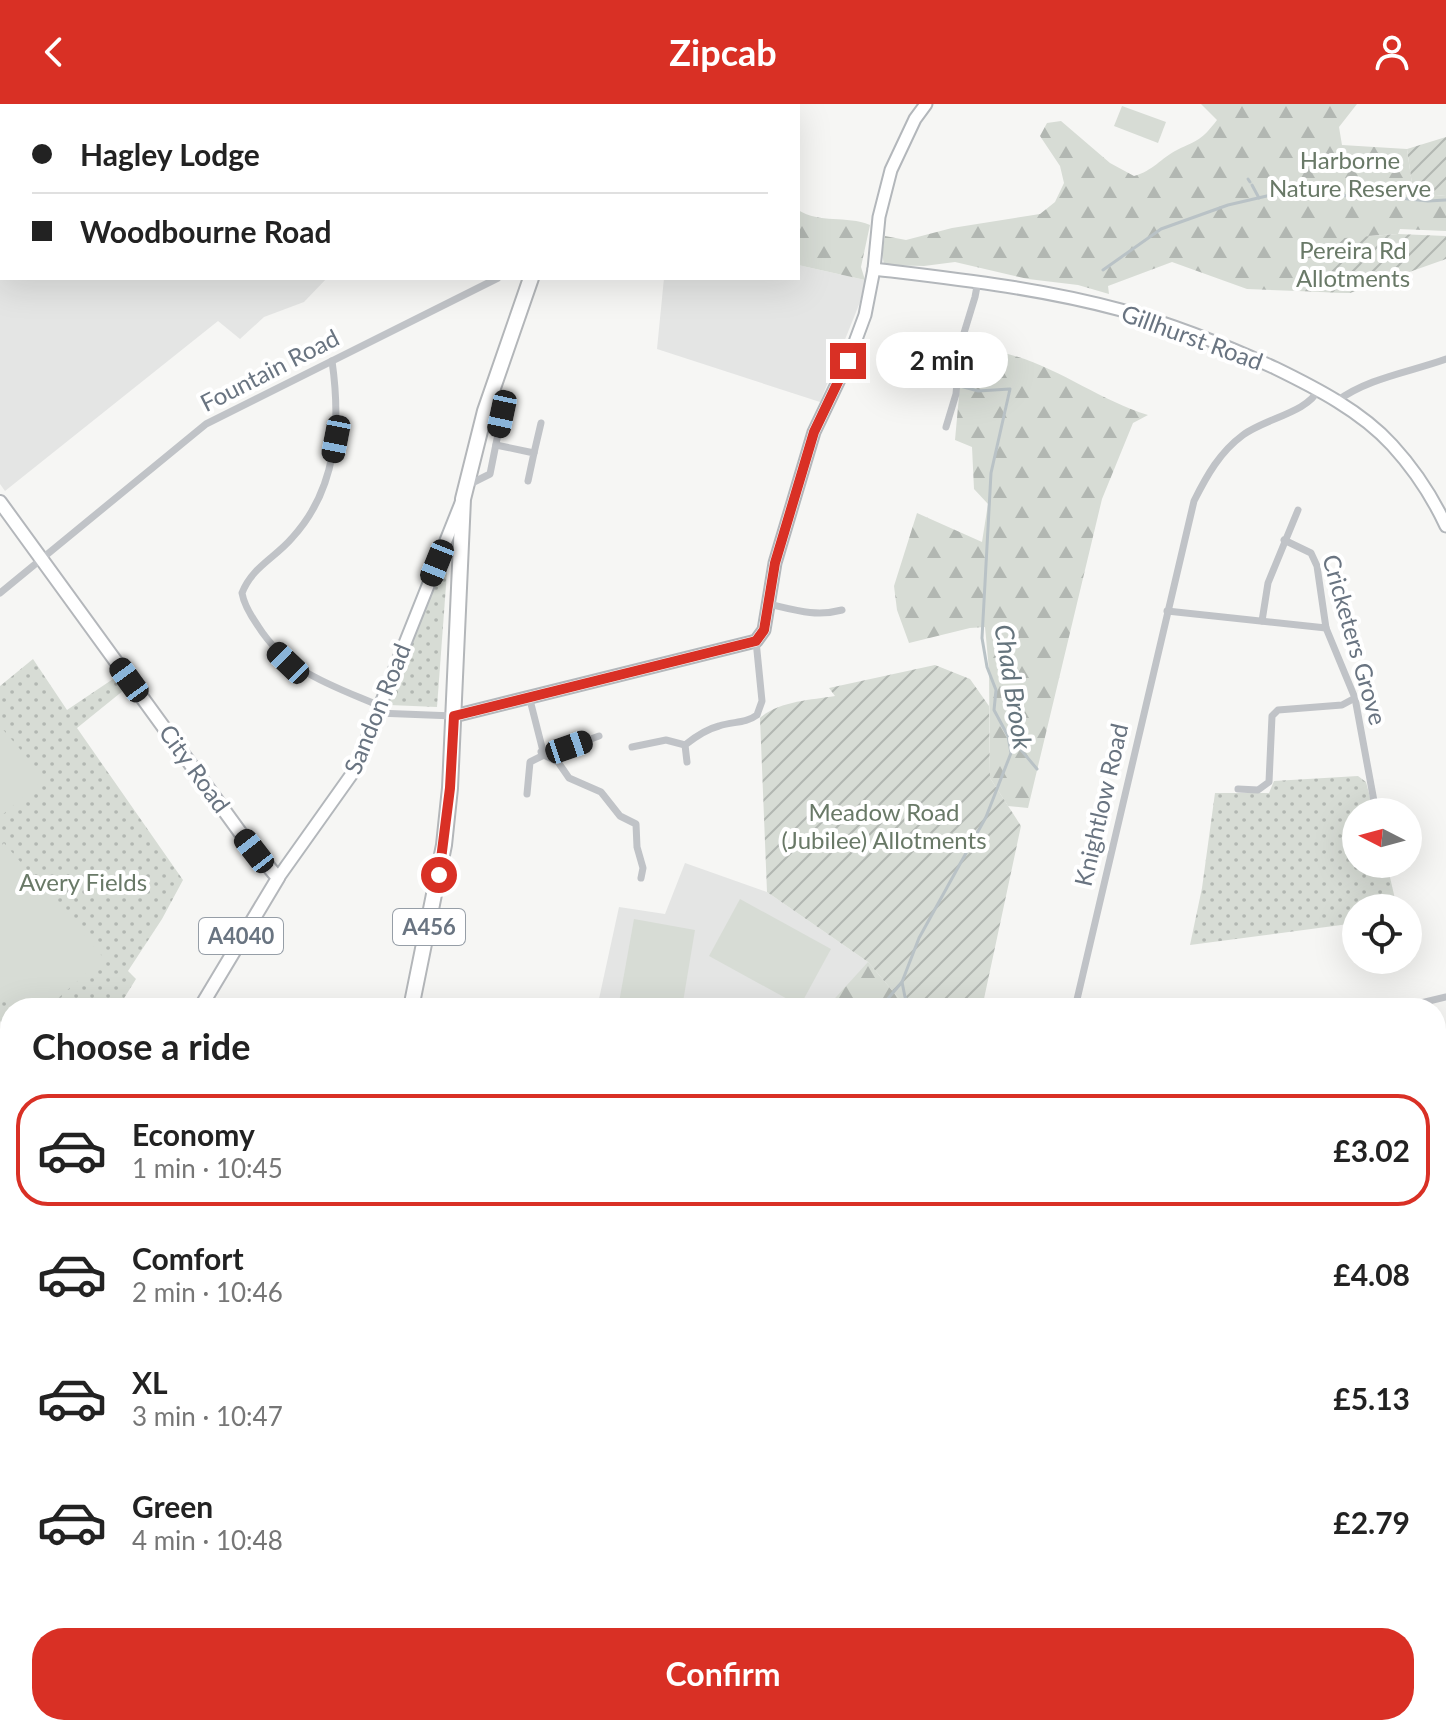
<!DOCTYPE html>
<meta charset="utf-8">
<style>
:root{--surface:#fff;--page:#f2f2f2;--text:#222;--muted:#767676;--line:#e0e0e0;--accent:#d93025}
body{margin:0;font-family:Lato,sans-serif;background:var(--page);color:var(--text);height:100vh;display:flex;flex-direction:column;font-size:30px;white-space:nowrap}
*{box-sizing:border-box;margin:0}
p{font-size:26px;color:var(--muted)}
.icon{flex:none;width:44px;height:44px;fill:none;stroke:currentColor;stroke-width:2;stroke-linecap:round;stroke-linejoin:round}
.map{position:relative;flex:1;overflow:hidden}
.panel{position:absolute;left:0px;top:894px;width:1446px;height:738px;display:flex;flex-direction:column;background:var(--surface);border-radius:32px 32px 0 0;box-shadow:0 8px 32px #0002}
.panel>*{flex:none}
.hud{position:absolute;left:0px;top:0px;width:800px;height:176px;box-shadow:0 8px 32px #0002;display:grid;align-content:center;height:176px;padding:0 32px;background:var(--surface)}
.needle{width:52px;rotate:276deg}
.tools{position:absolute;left:1342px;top:694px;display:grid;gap:16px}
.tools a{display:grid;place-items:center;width:80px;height:80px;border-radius:50%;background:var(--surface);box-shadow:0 8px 32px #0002;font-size:40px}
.end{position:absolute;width:36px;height:36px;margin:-18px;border:10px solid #d93025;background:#fff;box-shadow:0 0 0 4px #fff}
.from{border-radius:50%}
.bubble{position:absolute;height:56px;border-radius:28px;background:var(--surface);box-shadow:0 8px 32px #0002;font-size:26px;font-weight:700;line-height:56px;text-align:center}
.car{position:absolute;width:24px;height:48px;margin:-24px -12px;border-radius:10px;box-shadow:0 0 6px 2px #0007;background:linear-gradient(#222 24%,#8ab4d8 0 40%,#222 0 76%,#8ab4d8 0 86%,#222 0)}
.hud b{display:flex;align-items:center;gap:28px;height:76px;font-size:30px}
.hud b+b{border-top:2px solid var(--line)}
.hud i{width:20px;height:20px;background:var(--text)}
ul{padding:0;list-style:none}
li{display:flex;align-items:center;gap:24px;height:112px;margin:0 16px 12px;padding:0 16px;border:4px solid transparent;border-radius:32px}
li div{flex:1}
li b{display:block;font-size:30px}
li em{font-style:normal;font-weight:700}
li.on{border-color:var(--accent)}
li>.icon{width:72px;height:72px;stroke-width:1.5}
h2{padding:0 32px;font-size:36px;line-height:96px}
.primary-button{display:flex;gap:16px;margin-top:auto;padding:16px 32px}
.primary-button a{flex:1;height:92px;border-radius:32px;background:var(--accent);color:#fff;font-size:32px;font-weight:700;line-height:92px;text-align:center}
header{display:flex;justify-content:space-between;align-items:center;height:104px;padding:0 32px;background:var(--accent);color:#fff;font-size:36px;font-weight:700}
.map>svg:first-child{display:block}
.built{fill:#e4e5e4}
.grass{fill:url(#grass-dots)}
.forest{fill:url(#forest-firs)}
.garden{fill:url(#garden-furrows)}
.pitch{fill:#d7dcd5}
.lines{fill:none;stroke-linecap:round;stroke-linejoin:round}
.stream{stroke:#b9c2c6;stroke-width:3}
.secondary-casing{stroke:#b3b7bb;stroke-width:15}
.primary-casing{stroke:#b4b7bb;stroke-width:16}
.highway-casing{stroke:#b3b6b9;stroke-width:18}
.street{stroke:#c0c3c7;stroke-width:7}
.secondary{stroke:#fff;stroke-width:11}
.primary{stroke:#fff;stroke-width:12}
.highway{stroke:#fff;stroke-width:14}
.route{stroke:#d93025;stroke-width:10}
.labels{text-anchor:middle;stroke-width:8;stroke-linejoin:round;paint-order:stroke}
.shield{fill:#fff;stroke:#969ea7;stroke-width:2}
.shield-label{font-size:22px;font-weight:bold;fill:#697481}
.park-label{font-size:24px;fill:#697967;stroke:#fff}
.street-label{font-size:24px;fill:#697481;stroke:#fff}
.water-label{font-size:26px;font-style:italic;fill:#65747d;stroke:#fff}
</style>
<header><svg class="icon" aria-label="back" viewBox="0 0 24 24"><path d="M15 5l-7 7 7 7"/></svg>Zipcab<svg class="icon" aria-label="person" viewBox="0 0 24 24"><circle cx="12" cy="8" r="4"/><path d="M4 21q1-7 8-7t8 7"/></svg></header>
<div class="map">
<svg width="1446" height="1631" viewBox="0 0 1446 1631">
<defs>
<pattern id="grass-dots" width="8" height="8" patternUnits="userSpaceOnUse" patternTransform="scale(2)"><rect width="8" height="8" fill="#d7dcd5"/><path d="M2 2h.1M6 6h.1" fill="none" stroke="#b2b7b2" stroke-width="1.8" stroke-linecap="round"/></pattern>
<pattern id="forest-firs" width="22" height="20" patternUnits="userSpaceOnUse" patternTransform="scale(2)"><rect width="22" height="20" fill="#d7dcd5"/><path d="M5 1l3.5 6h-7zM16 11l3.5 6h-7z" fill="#b2b7b2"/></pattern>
<pattern id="garden-furrows" width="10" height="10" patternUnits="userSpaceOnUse" patternTransform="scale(2)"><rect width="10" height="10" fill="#d7dcd5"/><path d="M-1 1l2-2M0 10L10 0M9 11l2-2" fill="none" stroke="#b2b7b2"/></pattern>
</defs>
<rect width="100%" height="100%" fill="#f6f6f4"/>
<g class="built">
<polygon points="0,0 121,2 2,2 2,174 327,174 304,198 264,213 240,235 218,217 5,387 0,380"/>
<polygon points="798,161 865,176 860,198 820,298 657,245 664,174 798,174"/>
<polygon points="685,759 767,788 868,858 907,904 597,904 619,803 665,810"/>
<polygon points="10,1300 10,1467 0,1467 0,1302"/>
</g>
<g class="grass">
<polygon points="440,467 447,468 437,603 389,601 388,597"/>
<polygon points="33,555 67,606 116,573 124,586 77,624 183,776 162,815 128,867 136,875 118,904 10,904 10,926 0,917 0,582"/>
<polygon points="1358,672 1366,678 1374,708 1356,708 1356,760 1387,760 1397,804 1356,804 1356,819 1190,841 1202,784 1215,689 1269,689 1274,677"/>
<polygon points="519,1622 680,1622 689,1631 518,1631"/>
</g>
<g class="forest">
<path d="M1201 0H1357L1339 23 1342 41 1407 45 1414 94 1446 91V127L1400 125 1398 130 1368 132 1350 189 1247 185 1172 158 1108 182 1109 190 1078 181 1028 175 955 158 924 162 884 161 882 149 885 132 906 136 952 124 1040 110 1055 98 1064 79 1060 62 1040 32 1047 19 1061 17 1110 59 1134 72C1153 67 1161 54 1177 46 1199 35 1201 37 1217 16Z"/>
<path d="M798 106C820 120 846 111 870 121L861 163 865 176 798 161Z"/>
<path d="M1008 250C1058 263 1099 296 1148 311L1133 319 1102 395 1028 704 1008 702 990 674 989 566 985 523 970 524 909 539 897 506 894 482 917 409 982 438 988 400 974 385 972 343 955 336 961 270 983 252Z"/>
<polygon points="868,858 901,897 892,904 826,904"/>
</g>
<g class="garden">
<polygon points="1446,33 1446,91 1414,94 1407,45"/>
<polygon points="1398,130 1446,132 1446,155 1350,189 1319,188 1331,135"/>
<path d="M935 561 970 575 989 602 990 674 1021 722 982 904H907L868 858 767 788 760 614C779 597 811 596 835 592L829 584Z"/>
</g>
<g class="pitch">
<polygon points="1122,2 1166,18 1158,39 1114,22"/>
<polygon points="0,622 45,674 0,713"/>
<polygon points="4,739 104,854 47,904 14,904 0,888 0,743"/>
<polygon points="740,795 831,845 800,902 709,852"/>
<polygon points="634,815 695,826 682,904 618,904"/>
</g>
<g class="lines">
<g class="stream">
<polyline points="1248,75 1250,78"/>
<polyline points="1252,81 1259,94"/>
<polyline points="1103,166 1161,125 1228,101 1271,91 1380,92 1428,97 1446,96"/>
<polyline points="1011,634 1037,665"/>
<polyline points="902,878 905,893 912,904"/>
<polyline points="880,904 902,878 919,834 986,713 1011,649 1008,632 994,606 996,586 987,563 982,534 991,369 1010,285 978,287 882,260"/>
</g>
<g class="secondary-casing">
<g id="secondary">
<path d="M874 165C957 175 1040 184 1121 206 1174 221 1225 241 1275 264 1316 284 1361 307 1392 341 1414 365 1432 392 1446 422"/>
<polyline points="454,612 756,537 764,526 775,459 814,328 848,257 865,211 874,165 879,113 891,66 915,15 926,0"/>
<polyline points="278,774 354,667 461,399"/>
<polyline points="0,1162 10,1152"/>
<polyline points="464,1622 466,1631"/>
<polyline points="70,1631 70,1622"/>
</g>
</g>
<g class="primary-casing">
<g id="primary">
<polyline points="0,398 242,731 278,774 200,904"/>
<polyline points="1436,1232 1446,1229"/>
<polyline points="0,1404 10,1403"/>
</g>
</g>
<g class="highway-casing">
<g id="highway">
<polyline points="598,2 598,0"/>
<polyline points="411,904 444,741 450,684 463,395 485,307 531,174"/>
<polyline points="700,1622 709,1631"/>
<polyline points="717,1622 724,1631"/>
</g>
</g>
<g class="street">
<polyline points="259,0 263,2"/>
<path d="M332 257C341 320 337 385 292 434 275 454 252 463 242 489 244 501 251 512 258 522 287 568 331 581 380 602"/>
<path d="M1337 297C1368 274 1410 268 1446 255"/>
<polyline points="946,323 956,290 960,242 975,193 978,177"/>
<polyline points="496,341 534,349 528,377"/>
<polyline points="534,349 541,319"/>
<polyline points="468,381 490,370 502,310 489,299"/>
<polyline points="1284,436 1311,449 1317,462 1326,524 1355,594 1376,708"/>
<polyline points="0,489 206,320 498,174"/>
<path d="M769 500C795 506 816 513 842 506"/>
<polyline points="1167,507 1326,524"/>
<polyline points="1262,517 1268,479 1298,406"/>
<polyline points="529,592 544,651 558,658 569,674 601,688 620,712 636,720 637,743 643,764 641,774"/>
<polyline points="377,609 454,612"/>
<polyline points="632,643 666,636 685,641"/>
<polyline points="541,648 569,643 599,632"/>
<path d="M687 658 685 641C695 633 707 625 719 622 733 617 745 620 757 611L762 597 756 537"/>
<polyline points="1238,685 1258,686 1269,678 1272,612 1278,606 1342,601 1355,594"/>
<polyline points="527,690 530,658 544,651"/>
<path d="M1075 904 1194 397C1207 371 1220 348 1243 331 1264 315 1308 308 1318 286"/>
<polyline points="1400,904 1446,893"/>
<polyline points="1436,1055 1446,1052"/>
<polyline points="0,1059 10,1068"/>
<polyline points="0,1179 10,1183"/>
<polyline points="0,1321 10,1368"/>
<polyline points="1436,1434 1446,1434"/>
<polyline points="0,1580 10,1580"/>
<polyline points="1436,1589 1446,1607"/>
<polyline points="1009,1622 1016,1631"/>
<polyline points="1265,1622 1273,1631"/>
<polyline points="922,1631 935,1622"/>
<polyline points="1274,1631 1288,1622"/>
<polyline points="1442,1631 1446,1625"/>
</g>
<use href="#secondary" class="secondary"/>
<use href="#primary" class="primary"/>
<use href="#highway" class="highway"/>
</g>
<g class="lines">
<polyline class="route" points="439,771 450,684 454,612 756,537 764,526 775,459 814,328 848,257"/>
</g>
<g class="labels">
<g class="shield">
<rect x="393" y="805" width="72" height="36" rx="6"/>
<rect x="199" y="814" width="84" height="36" rx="6"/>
</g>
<g class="shield-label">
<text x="429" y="831">A456</text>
<text x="241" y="840">A4040</text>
</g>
<g class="park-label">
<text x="1350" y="65">Harborne<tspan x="1350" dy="28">Nature Reserve</tspan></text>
<text x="1353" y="155">Pereira Rd<tspan x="1353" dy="28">Allotments</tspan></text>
<text x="884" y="717">Meadow Road<tspan x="884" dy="28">(Jubilee) Allotments</tspan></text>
<text x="83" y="787">Avery Fields</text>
</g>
<g class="street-label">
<text transform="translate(1192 234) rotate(20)" y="8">Gillhurst Road</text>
<text transform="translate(270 267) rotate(-27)" y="8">Fountain Road</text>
<text transform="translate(1354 536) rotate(74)" y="8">Cricketers Grove</text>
<text transform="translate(378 605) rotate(-68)" y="8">Sandon Road</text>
<text transform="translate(194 665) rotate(54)" y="8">City Road</text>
<text transform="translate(1102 701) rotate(-77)" y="8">Knightlow Road</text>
</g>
<g class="water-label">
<text transform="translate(1013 583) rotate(81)" y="9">Chad Brook</text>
</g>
</g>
</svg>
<div class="tools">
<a><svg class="needle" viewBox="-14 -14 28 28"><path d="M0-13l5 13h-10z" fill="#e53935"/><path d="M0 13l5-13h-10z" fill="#767676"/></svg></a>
<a><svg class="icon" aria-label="locate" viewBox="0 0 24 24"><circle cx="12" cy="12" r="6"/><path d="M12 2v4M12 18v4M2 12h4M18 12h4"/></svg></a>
</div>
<i class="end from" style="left:439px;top:771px"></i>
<i class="end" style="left:848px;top:257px"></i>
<div class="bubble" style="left:876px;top:228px;width:132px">2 min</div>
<i class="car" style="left:502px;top:310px;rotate:192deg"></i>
<i class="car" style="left:336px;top:335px;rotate:191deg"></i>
<i class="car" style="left:437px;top:459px;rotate:202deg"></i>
<i class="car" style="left:288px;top:559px;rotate:314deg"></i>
<i class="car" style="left:129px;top:576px;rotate:324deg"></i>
<i class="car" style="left:569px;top:643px;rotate:71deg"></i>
<i class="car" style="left:254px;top:747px;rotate:322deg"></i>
<div class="hud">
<b><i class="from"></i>Hagley Lodge</b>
<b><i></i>Woodbourne Road</b>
</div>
<section class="panel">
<h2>Choose a ride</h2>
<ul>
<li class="on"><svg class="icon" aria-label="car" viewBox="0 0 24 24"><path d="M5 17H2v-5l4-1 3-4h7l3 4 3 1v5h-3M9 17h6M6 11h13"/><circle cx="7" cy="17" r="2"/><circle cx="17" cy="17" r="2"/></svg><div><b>Economy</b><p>1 min · 10:45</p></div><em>£3.02</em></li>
<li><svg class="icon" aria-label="car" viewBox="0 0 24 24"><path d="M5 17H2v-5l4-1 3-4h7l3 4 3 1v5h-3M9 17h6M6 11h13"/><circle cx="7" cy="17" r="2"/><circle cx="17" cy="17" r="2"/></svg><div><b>Comfort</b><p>2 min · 10:46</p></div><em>£4.08</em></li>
<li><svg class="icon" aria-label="car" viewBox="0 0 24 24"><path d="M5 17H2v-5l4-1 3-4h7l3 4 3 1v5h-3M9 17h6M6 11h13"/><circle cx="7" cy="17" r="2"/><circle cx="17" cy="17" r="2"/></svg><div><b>XL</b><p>3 min · 10:47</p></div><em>£5.13</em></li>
<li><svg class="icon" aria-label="car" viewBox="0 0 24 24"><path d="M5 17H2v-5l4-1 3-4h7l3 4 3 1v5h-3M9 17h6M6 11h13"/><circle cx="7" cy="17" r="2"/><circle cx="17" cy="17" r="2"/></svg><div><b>Green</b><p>4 min · 10:48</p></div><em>£2.79</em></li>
</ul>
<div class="primary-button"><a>Confirm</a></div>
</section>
</div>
